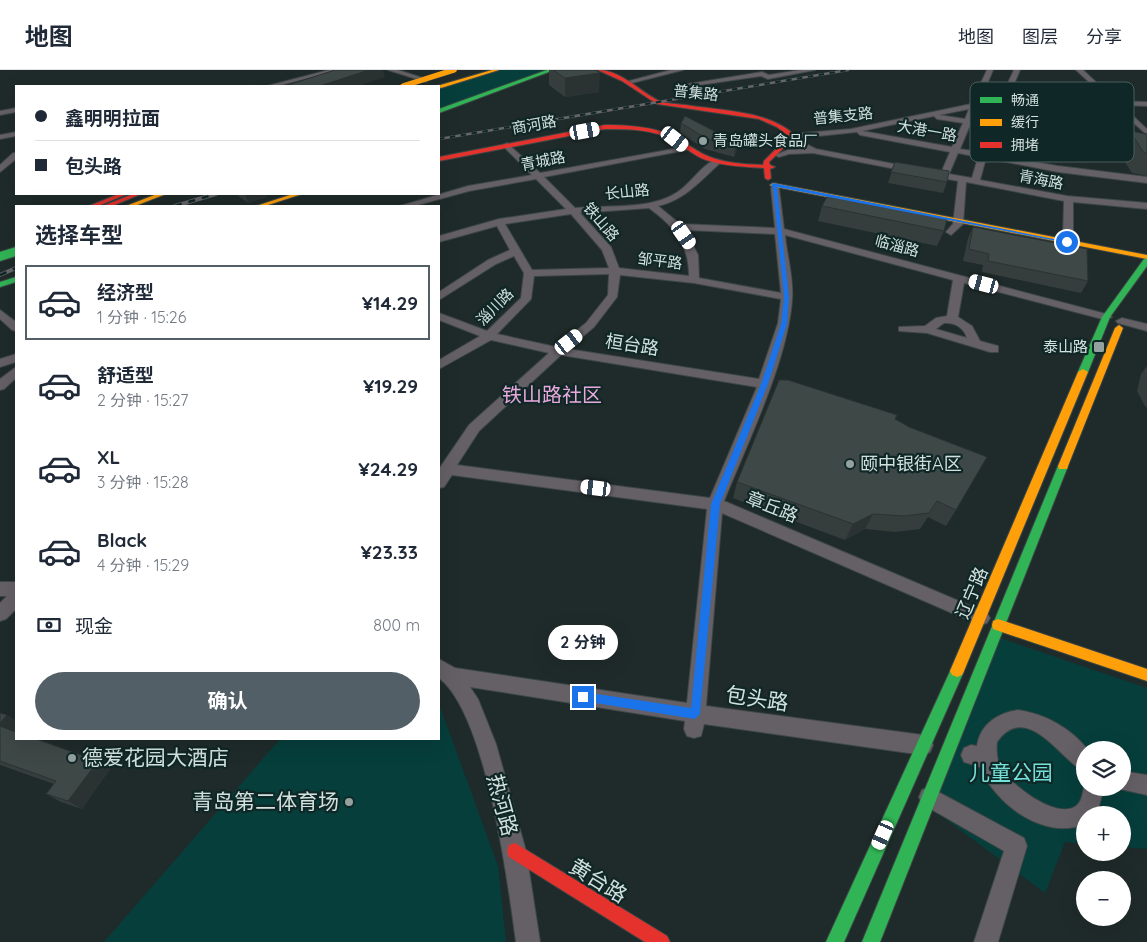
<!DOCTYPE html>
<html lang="zh">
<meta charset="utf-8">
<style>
:root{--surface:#fff;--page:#f2f2f3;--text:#1f2937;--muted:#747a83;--line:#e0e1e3;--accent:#535f66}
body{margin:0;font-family:Quicksand,"Noto Sans SC",sans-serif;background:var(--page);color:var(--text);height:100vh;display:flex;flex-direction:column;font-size:19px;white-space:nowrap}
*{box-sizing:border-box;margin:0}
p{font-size:16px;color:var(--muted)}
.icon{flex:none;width:28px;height:28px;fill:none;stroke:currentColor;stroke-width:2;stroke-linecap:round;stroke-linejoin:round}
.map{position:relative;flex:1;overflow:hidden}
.panel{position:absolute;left:15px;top:135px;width:425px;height:535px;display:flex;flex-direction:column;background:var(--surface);border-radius:0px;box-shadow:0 5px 20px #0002}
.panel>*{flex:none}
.hud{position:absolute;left:15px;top:15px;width:425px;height:110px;border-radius:0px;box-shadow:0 5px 20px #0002;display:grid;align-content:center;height:110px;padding:0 20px;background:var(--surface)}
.tools{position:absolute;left:1076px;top:671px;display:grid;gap:10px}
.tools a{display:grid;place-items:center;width:55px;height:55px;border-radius:50%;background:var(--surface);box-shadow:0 5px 20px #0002;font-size:25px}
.end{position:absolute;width:22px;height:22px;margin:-11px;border:6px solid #1a73e8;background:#fff;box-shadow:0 0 0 2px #fff}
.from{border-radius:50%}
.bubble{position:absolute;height:35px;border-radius:18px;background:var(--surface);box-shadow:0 5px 20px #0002;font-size:16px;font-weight:700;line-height:35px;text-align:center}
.car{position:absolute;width:15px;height:30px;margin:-15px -8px;border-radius:6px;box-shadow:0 0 4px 1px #0007;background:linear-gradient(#fff 24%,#345 0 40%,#fff 0 76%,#345 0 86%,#fff 0)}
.hud b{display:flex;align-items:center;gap:18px;height:48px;font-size:19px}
.hud b+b{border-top:1px solid var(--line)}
.hud i{width:12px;height:12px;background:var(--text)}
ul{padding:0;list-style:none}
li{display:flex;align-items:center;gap:15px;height:75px;margin:0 10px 8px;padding:0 10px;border:2px solid transparent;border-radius:0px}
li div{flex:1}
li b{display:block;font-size:19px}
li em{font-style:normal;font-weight:700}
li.current{border-color:var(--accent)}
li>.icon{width:45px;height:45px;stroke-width:1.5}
h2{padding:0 20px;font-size:22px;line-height:60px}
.pay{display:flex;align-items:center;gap:12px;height:55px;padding:0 20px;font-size:19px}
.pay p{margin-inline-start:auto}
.primary-button{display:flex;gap:10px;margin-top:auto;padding:10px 20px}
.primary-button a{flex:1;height:58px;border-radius:30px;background:var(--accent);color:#fff;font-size:20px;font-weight:700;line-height:58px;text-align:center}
header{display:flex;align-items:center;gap:30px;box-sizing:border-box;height:70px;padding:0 25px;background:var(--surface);border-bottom:1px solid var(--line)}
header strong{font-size:24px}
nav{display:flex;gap:28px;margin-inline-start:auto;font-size:18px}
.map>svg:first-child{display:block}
.green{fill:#063e3b;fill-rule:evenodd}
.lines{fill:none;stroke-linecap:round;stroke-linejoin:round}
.street-casing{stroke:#3c4746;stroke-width:2}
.fast-casing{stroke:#3c4746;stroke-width:2}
.slow-casing{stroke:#3c4746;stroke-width:2}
.jam-casing{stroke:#3c4746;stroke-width:2}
.street{fill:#656066;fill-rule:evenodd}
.fast{fill:#30b455;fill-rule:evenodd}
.slow{fill:#ff9f0a;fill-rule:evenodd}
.jam{fill:#e5322d;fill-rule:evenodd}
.rail-far1-casing{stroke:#66666a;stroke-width:2.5}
.rail-casing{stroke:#66666a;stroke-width:4}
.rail-far1{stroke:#0f2726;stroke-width:2;stroke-dasharray:5.5;stroke-linecap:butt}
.rail{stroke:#0f2726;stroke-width:2.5;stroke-dasharray:7;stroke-linecap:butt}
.slow-bridge-casing{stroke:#3c4746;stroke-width:6;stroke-linecap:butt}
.slow-bridge{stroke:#ff9f0a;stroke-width:5.5}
.wall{fill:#353e3d}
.shaded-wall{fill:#2b3232}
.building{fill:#3e4847;stroke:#2b3232}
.route{fill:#1a73e8}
.poi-dot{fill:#93a19f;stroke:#0f2726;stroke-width:2}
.labels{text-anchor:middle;stroke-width:4.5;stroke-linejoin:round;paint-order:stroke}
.far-street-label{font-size:15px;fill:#d2e0de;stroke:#0f2726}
.far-poi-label{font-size:15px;fill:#d2e0de;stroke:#0f2726;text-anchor:start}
.street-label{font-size:18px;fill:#d2e0de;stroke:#0f2726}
.poi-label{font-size:18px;fill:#d2e0de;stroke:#0f2726;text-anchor:start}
.quarter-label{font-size:20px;fill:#e7a8db;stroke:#0f2726}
.near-street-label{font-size:21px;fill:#d2e0de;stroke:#0f2726}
.near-poi-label{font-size:21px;fill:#d2e0de;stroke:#0f2726;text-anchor:start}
.near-park-label{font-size:21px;fill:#74e1d9;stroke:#0f2726}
.key{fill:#0f2726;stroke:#4a5e5d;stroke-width:1}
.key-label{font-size:14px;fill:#d2e0de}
</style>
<header>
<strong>地图</strong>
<nav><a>地图</a><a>图层</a><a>分享</a></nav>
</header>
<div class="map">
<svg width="1147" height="872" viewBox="0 0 1147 872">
<rect width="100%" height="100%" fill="#1f2b2a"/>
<g class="green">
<polygon points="502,0 550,0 439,40 439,18"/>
<path d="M994 566 1147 618V779L1123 777 1122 745H1085V774L1065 772 1045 823 920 730ZM1085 680H1122V718H1085Z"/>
<polygon points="439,634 498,796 506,872 104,872 280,669 439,669"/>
</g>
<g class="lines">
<g class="street-casing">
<g id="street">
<polygon points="329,0 340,0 277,16 267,16"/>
<polygon points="388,0 398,0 429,10 426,12"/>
<polygon points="671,0 683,0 632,13 629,11"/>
<polygon points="800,0 815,0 768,9 761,6 679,18 676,16 762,2 769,5"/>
<path d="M987 0H993L972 50 989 53 1014 0H1020L997 54 1147 79V83L995 59 987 84 1058 96 1147 107V113L1058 102 986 88 980 110 1067 126 1147 133V139L1073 132V167L1068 170 1063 167 1064 131 966 112 963 154 951 165 946 162 953 154 958 111 813 83 789 84 779 87 775 85 788 80 803 79 790 68V64L851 59 971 34ZM969 39 965 49 939 45ZM934 46 937 49 963 53 952 77 862 61ZM970 55 988 57 980 82 960 79ZM857 62 860 65 950 82 941 103 816 79 806 74 799 68ZM958 83 978 87 972 108 949 104Z"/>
<polygon points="1076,0 1083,0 1116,31 1147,32 1147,36 1121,35 1147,59 1147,65"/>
<polygon points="16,38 16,42 0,45 0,41"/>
<polygon points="16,62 16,66 0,69 0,65"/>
<path d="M507 73 540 103 690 76V80H687L544 107 575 138C607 135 649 140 676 123 691 114 702 94 717 89L721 91 720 93C700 111 685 130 658 136L680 154 775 158 771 118 775 115 779 118 784 159 1110 245 1112 247 1106 250 964 213 958 247 972 256 980 271 998 276V282H990L927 263 899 261V257L925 256 936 248 947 246 953 210 785 165C787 186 794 209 792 230 788 290 747 374 724 431L987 543 990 548 987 553 981 555 975 553 722 443 706 636 923 665 930 668 933 675 930 682 923 685 704 654 701 666 694 668 687 666 684 659 685 651 470 617 478 629 496 674 526 781 540 872H516C508 812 486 644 439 608V589L455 598 687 633 707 439 452 405 444 417 439 418V399L469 355 549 283 491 270 439 299V290L480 266 439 250V243L487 261 521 228 524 203 514 186 496 194 439 230V222L488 190 510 180 497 156 439 172V166L499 149 566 139 536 109 469 121 414 136H400L468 116 532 105 504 77 503 75ZM649 138C674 156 689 174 689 206L619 198 611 177 580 143ZM571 144 602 180 609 198 532 200 505 154ZM685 160 775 164 781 223 699 208 698 185ZM609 204 608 225 586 253 556 277 497 264 531 229 534 206ZM620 205 694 213 781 229 778 253 759 309 568 279 594 257 617 227ZM944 253C955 252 964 258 967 268L936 259ZM561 285 757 317 710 428 457 395 479 361Z"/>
<polygon points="13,83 16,83 16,89 0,102 0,95"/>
<polygon points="0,240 16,252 16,261 12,260 0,249"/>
<polygon points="1122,248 1147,254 1147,261 1118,253 1116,251"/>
<polygon points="16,284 16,292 0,297 0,289"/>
<polygon points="16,297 16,308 4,319 0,320 0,309"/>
<polygon points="0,512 16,512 16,539 6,549 0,551 0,533 7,526 0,526"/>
<path d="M1018 640C1045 644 1071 658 1088 680H1085V702C1063 693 1027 629 997 672 996 681 997 691 1001 698 1011 715 1056 750 1076 736 1083 731 1082 722 1085 715V718H1104L1097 743 1085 745V754C1044 771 995 734 980 697L964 692 961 685 964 678 971 675 977 676C980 654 998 643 1018 640Z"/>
<polygon points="1122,701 1147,705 1147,725 1115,718 1122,718"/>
<polygon points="929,717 1024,768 1027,776 998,872 974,872 1004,781 922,734 919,727 922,720"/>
</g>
</g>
<g class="fast-casing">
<g id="fast">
<polygon points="547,0 554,0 439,43 439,39"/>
<polygon points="16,177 16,186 0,191 0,182"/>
<polygon points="1144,189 1147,189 1147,196 1110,247 1088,302 1086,304 1080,304 1078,302 1102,247"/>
<polygon points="16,207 16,212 0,217 0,212"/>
<polygon points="1063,392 1068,396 880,872 862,872 1058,396"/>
<polygon points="957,595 962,597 964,601 844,872 826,872 952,597"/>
</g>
</g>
<g class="slow-casing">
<g id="slow">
<polygon points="492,0 499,0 441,18 437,16"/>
<polygon points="773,113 1147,185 1147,189 771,116 770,115"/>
<polygon points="157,124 166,124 135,136 126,136"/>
<polygon points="293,124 302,124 265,136 256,136"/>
<polygon points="1119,255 1123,258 1068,396 1067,399 1059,399 1058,396 1115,258"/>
<polygon points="1083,299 1088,302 964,601 962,605 957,607 952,605 950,601 1078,302"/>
<polygon points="998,549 1147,599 1147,611 993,559 992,555 993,551"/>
</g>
</g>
<g class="jam-casing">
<g id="jam">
<path d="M598 0C621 0 639 21 659 31 667 34 678 34 686 35 722 41 768 40 796 66L769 92 770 95 775 97 770 99 771 108 768 110 765 108 764 98C744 97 725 96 706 90 694 86 684 76 673 70 652 59 628 59 605 59L439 91V87L605 55C626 55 646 56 666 63 679 68 690 77 703 84 721 93 743 94 763 95L764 91 789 66 777 57 759 49 657 34 622 11Z"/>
<polygon points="119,124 127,124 98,136 89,136"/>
<polygon points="133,124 141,124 112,136 103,136"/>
<polygon points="515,773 667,866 670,872 645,872 509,787 507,781 509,775"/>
</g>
</g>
<use href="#street" class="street"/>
<use href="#fast" class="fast"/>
<use href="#slow" class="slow"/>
<use href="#jam" class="jam"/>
<g class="rail-far1-casing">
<polyline id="rail-far1" points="439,69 848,0"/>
</g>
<g class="rail-casing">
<g id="rail">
<polyline points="175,136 216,124"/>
<polyline points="0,205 16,198"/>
</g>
</g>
<use href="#rail-far1" class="rail-far1"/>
<use href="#rail" class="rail"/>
<g class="slow-bridge-casing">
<polyline id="slow-bridge" points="403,16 454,0"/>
</g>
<use href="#slow-bridge" class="slow-bridge"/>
</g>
<g class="wall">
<polygon points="549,0 596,0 599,22 565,27 549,15"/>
<polygon points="681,53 737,73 736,83 734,87 705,79 680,63"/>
<polygon points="1130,61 1147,64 1147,106 1132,103 1118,81"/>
<polygon points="895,92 947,112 943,123 888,113"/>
<polygon points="236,124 266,124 267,127 248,133"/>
<polygon points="822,136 944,161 937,176 818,151"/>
<polygon points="973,157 1088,211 1081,223 982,202 983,195 963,191 968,168"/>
<polygon points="1147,296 1147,338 1145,336 1137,321 1141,304"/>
<polygon points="895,349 956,440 946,456 928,447 920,459 895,462 865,459 845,470 733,428 737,412"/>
<polygon points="0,643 7,645 16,651 16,660 15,661 98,691 110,699 82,739 61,732 46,724 54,714 0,695"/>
</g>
<g class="shaded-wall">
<polygon points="369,0 383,0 385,7 359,16 320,16"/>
<polygon points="600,3 599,22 565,27 565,8"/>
<polygon points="737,73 736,83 734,87 735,77"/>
<polygon points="245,124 266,124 267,127 248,133"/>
<polygon points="873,444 865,459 845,470 853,454"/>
<polygon points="7,645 16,651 16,660 13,664 0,656 0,653"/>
<polygon points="98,691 110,699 82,739 68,731"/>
</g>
<g class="building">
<polygon points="335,0 369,0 320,16 247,16 252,15 285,16"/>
<polygon points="553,0 596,0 600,3 565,8"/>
<polygon points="685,46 737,73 735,77 707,69 681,53"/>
<polygon points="1130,61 1147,64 1147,83 1144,83"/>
<polygon points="895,92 949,101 947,112 891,102"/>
<polygon points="828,125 947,149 944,161 822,136"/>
<polygon points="973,157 1087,179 1088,211 988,191 989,184 969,179"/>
<polygon points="779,310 788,310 897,345 895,349 909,357 987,387 956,440 937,431 929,443 904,446 873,444 853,454 737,412"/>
<polygon points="0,643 7,645 0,653"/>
<polygon points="0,656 16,662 16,669 36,669 98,691 68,731 46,724 56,711 0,691"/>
</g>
<polygon class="route" points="773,113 1069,172 1067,173 777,117 789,227 787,254 768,314 720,434 700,644 695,649 583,631 578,627 583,622 691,638 711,434 761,314 781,254 784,227 773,118 771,115"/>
<g class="poi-dot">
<circle cx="703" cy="71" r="5"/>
<rect x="1093" y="271" width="12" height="12" rx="2.5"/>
<circle cx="850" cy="394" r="5"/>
<circle cx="72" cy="688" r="5"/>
<circle cx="349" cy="732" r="5"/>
</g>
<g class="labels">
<g class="far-street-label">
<text transform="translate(696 23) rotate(6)" y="5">普集路</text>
<text transform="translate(843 46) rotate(-6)" y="5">普集支路</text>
<text transform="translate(534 55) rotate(-10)" y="5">商河路</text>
<text transform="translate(927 61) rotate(10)" y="5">大港一路</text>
<text transform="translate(543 91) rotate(-11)" y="5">青城路</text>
<text transform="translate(1041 110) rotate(11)" y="5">青海路</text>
<text transform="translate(627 122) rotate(-6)" y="5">长山路</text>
<text transform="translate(601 152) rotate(49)" y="5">铁山路</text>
<text transform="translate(897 176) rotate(15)" y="5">临淄路</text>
<text transform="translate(660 191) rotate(7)" y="5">邹平路</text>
<text transform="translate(495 237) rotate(-45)" y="5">淄川路</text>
</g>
<g class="far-poi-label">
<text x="713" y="76">青岛罐头食品厂</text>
<text x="1088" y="282" text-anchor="end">泰山路</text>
</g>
<g class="street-label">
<text transform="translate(632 275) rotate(9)" y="6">桓台路</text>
<text transform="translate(772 437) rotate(22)" y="6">章丘路</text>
<text transform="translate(972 523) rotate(-67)" y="6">辽宁路</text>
</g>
<g class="poi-label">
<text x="860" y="400">颐中银街A区</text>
</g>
<g class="quarter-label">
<text x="552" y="332">铁山路社区</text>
</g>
<g class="near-street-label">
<text transform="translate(757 629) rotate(8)" y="7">包头路</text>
<text transform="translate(502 735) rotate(75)" y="7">热河路</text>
<text transform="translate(598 811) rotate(32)" y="7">黄台路</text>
</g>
<g class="near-poi-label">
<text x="82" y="695">德爱花园大酒店</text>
<text x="339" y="739" text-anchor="end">青岛第二体育场</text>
</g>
<g class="near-park-label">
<text x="1011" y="710">儿童公园</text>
</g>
</g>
<rect x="970" y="12" width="164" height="80" rx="8" class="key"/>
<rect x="980" y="27" width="22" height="6" fill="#30b455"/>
<rect x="980" y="49" width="22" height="7" fill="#ff9f0a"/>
<rect x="980" y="72" width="22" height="6" fill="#e5322d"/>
<g class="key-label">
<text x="1011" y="35">畅通</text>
<text x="1011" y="57">缓行</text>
<text x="1011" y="80">拥堵</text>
</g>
</svg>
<div class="tools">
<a><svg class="icon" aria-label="layers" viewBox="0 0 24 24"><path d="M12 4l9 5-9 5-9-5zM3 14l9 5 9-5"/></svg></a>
<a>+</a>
<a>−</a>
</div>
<i class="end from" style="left:1067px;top:172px"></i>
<i class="end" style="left:583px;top:627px"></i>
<div class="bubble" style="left:548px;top:555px;width:70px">2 分钟</div>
<i class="car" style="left:585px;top:61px;rotate:80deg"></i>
<i class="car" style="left:675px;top:69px;rotate:128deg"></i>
<i class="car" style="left:684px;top:165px;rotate:145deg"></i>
<i class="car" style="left:984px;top:214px;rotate:285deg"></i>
<i class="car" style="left:569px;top:272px;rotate:52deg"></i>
<i class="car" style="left:596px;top:418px;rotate:277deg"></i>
<i class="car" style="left:883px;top:765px;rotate:204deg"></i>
<div class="hud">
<b><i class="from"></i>鑫明明拉面</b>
<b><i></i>包头路</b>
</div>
<section class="panel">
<h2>选择车型</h2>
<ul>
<li class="current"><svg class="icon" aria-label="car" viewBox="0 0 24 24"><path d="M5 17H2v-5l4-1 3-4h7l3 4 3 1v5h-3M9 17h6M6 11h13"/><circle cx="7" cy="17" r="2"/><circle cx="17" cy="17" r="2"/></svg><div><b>经济型</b><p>1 分钟 · 15:26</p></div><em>¥14.29</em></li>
<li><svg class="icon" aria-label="car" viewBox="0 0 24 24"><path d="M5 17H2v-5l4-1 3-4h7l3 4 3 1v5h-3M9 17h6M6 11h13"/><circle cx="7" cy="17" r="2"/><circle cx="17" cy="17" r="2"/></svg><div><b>舒适型</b><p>2 分钟 · 15:27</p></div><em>¥19.29</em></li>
<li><svg class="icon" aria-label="car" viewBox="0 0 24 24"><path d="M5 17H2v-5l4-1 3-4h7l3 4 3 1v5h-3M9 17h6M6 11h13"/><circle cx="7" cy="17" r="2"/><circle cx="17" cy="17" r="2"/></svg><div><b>XL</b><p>3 分钟 · 15:28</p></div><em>¥24.29</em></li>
<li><svg class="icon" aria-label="car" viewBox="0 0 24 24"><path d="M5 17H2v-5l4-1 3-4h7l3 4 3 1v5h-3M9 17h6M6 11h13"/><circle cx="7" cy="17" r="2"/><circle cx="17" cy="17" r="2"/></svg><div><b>Black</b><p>4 分钟 · 15:29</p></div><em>¥23.33</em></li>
</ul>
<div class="pay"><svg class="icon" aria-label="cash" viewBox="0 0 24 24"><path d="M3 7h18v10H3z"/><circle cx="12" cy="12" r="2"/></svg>现金<p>800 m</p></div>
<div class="primary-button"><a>确认</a></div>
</section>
</div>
